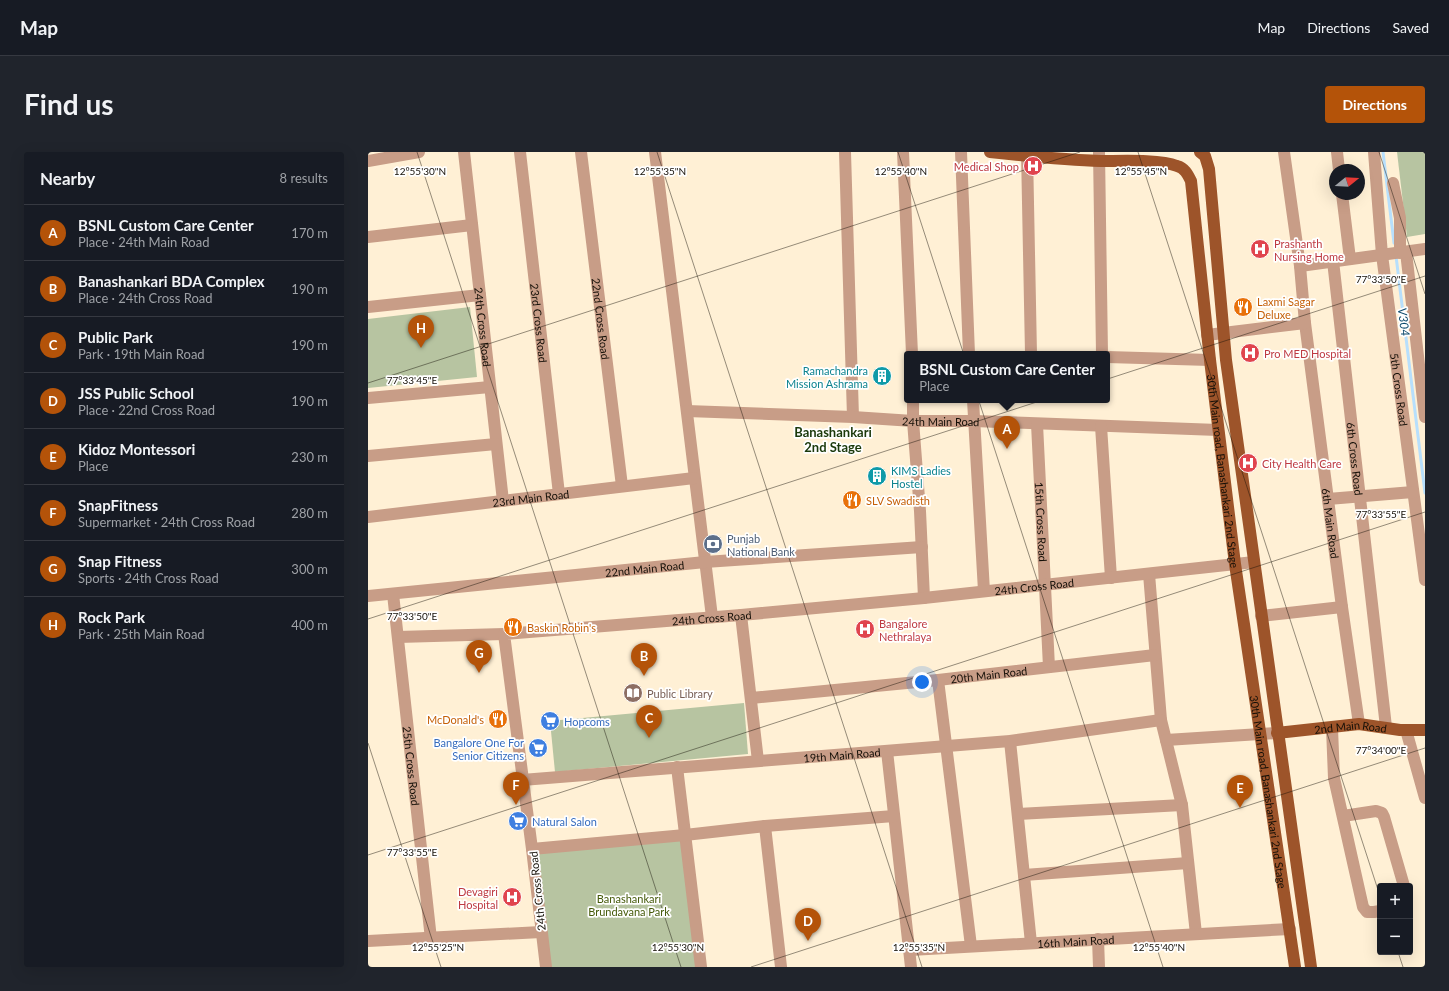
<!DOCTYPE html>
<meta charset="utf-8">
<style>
body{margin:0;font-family:Lato,sans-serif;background:#20242c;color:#f1f3f6}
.controls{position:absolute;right:12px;bottom:12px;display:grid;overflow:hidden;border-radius:4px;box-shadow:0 4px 16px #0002}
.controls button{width:36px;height:36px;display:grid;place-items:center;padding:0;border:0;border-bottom:1px solid #363941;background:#171b24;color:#f1f3f6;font:20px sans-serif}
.compass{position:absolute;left:961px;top:12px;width:36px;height:36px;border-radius:50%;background:#171b24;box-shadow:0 4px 16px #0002;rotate:72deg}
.you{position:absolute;left:554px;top:530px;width:14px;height:14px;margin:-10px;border:3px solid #fff;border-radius:50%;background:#1a73e8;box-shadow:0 0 0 6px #1a73e833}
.badge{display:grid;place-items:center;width:26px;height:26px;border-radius:50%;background:#b45309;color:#fff;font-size:13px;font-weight:700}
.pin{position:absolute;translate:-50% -33px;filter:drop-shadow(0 1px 2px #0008)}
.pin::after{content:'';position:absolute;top:21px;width:14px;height:12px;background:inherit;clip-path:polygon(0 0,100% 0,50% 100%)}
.popup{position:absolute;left:536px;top:199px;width:206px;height:52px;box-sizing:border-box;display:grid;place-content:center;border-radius:4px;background:#171b24;filter:drop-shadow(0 1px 3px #0005);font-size:13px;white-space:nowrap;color:#9ea1a6}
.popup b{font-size:15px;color:#f1f3f6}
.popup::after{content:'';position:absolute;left:50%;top:100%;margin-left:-8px;border:8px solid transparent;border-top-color:#171b24}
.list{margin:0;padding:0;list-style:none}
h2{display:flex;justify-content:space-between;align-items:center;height:52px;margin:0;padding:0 16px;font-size:17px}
h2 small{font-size:13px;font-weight:400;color:#9ea1a6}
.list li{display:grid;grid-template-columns:26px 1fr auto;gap:12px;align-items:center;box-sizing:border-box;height:56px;padding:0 16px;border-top:1px solid #363941}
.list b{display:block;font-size:15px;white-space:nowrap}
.list p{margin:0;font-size:13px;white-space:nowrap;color:#9ea1a6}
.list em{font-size:13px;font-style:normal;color:#9ea1a6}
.map{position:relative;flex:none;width:1057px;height:815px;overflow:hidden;border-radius:4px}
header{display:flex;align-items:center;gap:24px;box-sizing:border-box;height:56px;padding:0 20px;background:#171b24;border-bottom:1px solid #363941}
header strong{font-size:19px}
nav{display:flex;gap:22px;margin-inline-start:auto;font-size:14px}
.intro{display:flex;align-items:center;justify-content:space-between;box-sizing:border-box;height:96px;padding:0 24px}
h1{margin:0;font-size:28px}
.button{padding:10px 18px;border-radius:4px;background:#b45309;color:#fff;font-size:14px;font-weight:700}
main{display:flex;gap:24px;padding:0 24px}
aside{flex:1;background:#171b24;border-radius:4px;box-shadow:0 4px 16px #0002}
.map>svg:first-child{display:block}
</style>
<header>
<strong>Map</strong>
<nav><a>Map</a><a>Directions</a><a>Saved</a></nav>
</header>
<div class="intro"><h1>Find us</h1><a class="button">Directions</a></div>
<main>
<aside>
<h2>Nearby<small>8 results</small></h2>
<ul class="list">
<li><span class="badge">A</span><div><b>BSNL Custom Care Center</b><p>Place · 24th Main Road</p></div><em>170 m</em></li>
<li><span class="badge">B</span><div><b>Banashankari BDA Complex</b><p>Place · 24th Cross Road</p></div><em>190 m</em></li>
<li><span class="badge">C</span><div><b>Public Park</b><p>Park · 19th Main Road</p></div><em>190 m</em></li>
<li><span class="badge">D</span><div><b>JSS Public School</b><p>Place · 22nd Cross Road</p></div><em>190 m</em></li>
<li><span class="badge">E</span><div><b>Kidoz Montessori</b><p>Place</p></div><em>230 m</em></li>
<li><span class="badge">F</span><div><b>SnapFitness</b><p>Supermarket · 24th Cross Road</p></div><em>280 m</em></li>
<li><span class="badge">G</span><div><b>Snap Fitness</b><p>Sports · 24th Cross Road</p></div><em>300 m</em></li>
<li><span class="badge">H</span><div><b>Rock Park</b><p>Park · 25th Main Road</p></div><em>400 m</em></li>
</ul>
</aside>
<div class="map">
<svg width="1057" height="815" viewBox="0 0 1057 815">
<rect width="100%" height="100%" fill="#fff0d5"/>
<g fill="#b7c4a1">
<polygon points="1029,0 1057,0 1057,82 1039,85"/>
<polygon points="102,155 109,225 0,236 0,167"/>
<polygon points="376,551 380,602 187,620 182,569"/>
<polygon points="317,684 330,815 181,815 169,699"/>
</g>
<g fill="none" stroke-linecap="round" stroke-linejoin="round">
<g stroke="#b7dffc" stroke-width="3">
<polyline points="1015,0 1026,91"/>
<polyline points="1028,104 1057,341"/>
</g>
<g stroke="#c89d87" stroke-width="12">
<path id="s1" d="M96 0 135 349"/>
<path id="s2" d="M152 0 191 342"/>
<path id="s3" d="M213 0 254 334"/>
<polyline points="287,0 344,465"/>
<polyline points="477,0 485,265"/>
<polyline points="535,0 544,202"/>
<polyline points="593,0 601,202"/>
<polyline points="659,0 663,202"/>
<polyline points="731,0 734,202"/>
<polyline points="916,0 932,114"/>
<polyline points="969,0 971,18"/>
<path id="s4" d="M1006 0 1014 103 1057 428"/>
<polyline points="0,9 51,0"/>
<polyline points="1025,31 1032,66 1032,101"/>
<polyline points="974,42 982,107"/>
<polyline points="0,85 104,73"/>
<polyline points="1038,100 1057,265"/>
<path id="s5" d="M965 109 1018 575"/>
<polyline points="0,155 112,143"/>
<path id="s6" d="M937 171 974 455 991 572"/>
<polyline points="839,183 937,171 932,114 1057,97"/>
<polyline points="739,205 842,208"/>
<polyline points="0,246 122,235"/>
<polyline points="545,248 545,269 552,359 556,446"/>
<polyline points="605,248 616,439"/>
<path id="s7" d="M319 259 485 265 545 269H606L850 278"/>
<path id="s8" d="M669 272 681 515"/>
<polyline points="733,274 743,426"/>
<polyline points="0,304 128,292"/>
<polyline points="960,347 1045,340"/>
<path id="s9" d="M0 365 326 326"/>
<polyline points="781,422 793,568 814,653 828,782"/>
<path id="s10" d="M25 442 63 787"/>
<path id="s11" d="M0 444 337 410 554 395"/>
<polyline points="373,463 390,609"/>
<polyline points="893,464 974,455"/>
<polyline points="30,485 136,482"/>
<polyline points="570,528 603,794"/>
<path id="s12" d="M383 546 570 528 787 503"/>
<polyline points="964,576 966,626 995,755 999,760 1006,760 1012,759"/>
<polyline points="1038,578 1057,646"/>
<polyline points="798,588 909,581"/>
<polyline points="642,589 663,791"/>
<polyline points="519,599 543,815"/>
<polyline points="309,615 333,815"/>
<path id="s13" d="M154 628 642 589 793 568"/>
<polyline points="650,662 814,653"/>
<polyline points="975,664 1008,659 1014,661 1016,665 1036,734"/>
<polyline points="397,674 413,815"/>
<polyline points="164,697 317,683 397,674 526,664"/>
<polyline points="656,723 820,711"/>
<polyline points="730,787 731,815"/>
<polyline points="0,789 173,780"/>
<path id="s14" d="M542 798 922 777"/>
<path id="s15" d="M178 815 164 697 136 482 373 463 556 446 886 410"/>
</g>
<g stroke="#9d542a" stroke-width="12">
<path id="s16" d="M622 0C659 4 696 8 733 9 753 9 791 7 809 14 817 16 820 23 823 29L842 208 867 412 927 815"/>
<polyline points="832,0 837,4 841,17 858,208 943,815"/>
<path id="s17" d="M909 581 991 572 1032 578H1057"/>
</g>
</g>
<path fill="none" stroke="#140f07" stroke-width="1" stroke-opacity="0.45" d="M49 0 313 815M289 0 554 815M530 0 795 815M770 0 1012 744M1011 0 1057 142M0 231 712 0M0 467 1057 124M0 591 73 815M0 703 1057 360M1030 800 1035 815M383 815 1057 596"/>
<defs>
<symbol id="hospital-disc" viewBox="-11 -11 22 22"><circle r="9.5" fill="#e0444e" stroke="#fff"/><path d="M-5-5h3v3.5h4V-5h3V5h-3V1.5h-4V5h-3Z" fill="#fff"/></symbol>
<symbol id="restaurant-disc" viewBox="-11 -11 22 22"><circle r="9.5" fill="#e8710a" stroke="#fff"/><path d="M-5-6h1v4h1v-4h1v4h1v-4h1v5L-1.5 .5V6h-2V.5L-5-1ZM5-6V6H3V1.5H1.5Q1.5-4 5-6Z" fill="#fff"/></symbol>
<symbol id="building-disc" viewBox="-11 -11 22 22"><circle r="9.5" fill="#0f9aa8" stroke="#fff"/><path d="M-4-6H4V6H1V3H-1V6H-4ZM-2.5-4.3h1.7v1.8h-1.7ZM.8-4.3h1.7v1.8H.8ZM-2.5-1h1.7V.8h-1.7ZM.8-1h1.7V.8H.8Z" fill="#fff"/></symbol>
<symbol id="bank-disc" viewBox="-11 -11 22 22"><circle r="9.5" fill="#5c6f8a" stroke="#fff"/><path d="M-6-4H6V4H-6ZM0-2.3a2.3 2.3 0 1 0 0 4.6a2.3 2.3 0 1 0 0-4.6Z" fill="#fff"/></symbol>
<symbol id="library-disc" viewBox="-11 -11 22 22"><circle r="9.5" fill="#8d6e63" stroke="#fff"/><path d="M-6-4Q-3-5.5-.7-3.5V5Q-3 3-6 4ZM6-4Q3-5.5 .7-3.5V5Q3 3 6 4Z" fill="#fff"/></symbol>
<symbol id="supermarket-disc" viewBox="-11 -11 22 22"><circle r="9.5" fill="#3f7fe0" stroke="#fff"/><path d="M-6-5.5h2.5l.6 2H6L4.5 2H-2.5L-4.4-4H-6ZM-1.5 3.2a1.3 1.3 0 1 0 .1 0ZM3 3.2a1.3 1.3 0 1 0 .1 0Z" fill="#fff"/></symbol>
</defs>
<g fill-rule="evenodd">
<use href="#hospital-disc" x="654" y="3" width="22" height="22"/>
<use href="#hospital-disc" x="881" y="86" width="22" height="22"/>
<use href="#restaurant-disc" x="864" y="144" width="22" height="22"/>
<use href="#hospital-disc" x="871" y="190" width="22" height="22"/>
<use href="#building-disc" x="503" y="213" width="22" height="22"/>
<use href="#hospital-disc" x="869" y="300" width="22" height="22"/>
<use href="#building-disc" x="498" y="313" width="22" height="22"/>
<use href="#restaurant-disc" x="473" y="337" width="22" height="22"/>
<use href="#bank-disc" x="334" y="381" width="22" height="22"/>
<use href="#restaurant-disc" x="134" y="464" width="22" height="22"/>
<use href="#hospital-disc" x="486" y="466" width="22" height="22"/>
<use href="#library-disc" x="254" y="530" width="22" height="22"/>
<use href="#restaurant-disc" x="119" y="556" width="22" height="22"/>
<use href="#supermarket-disc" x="171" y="558" width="22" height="22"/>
<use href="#supermarket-disc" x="159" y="585" width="22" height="22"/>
<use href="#supermarket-disc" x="139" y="658" width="22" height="22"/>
<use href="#hospital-disc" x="133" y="734" width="22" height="22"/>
</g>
<g text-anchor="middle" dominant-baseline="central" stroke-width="3.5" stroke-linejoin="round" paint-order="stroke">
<g font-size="11" fill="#be3a42" stroke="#fff" text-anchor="start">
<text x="651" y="14" text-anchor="end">Medical Shop</text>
<text x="906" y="91">Prashanth<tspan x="906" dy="13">Nursing Home</tspan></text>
<text x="896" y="201">Pro MED Hospital</text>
<text x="894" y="311">City Health Care</text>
<text x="511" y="471">Bangalore<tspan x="511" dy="13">Nethralaya</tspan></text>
<text x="130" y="739" text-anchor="end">Devagiri<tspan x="130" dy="13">Hospital</tspan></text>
</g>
<g font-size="11" fill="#c56008" stroke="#fff" text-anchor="start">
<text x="889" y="149">Laxmi Sagar<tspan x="889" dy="13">Deluxe</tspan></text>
<text x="498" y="348">SLV Swadisth</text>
<text x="159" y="475">Baskin Robin's</text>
<text x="116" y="567" text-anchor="end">McDonald's</text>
</g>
<g font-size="11" fill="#140f07" stroke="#fff">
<text stroke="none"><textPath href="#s3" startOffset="168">22nd Cross Road</textPath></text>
<text stroke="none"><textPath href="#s2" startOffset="172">23rd Cross Road</textPath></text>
<text stroke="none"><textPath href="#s1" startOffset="176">24th Cross Road</textPath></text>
<text stroke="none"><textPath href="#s4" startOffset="239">5th Cross Road</textPath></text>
<text stroke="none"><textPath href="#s7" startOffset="254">24th Main Road</textPath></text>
<text stroke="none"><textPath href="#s5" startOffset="199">6th Cross Road</textPath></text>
<text stroke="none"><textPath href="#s16" startOffset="501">30th Main road, Banashankari 2nd Stage</textPath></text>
<text stroke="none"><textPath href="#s9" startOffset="164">23rd Main Road</textPath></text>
<text stroke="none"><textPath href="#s8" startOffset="98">15th Cross Road</textPath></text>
<text stroke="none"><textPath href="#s6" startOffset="202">6th Main Road</textPath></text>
<text stroke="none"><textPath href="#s11" startOffset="278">22nd Main Road</textPath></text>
<text stroke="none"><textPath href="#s15" startOffset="868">24th Cross Road</textPath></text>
<text stroke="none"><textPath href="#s15" startOffset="544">24th Cross Road</textPath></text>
<text stroke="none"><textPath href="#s12" startOffset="239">20th Main Road</textPath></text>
<text stroke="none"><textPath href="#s17" startOffset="74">2nd Main Road</textPath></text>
<text stroke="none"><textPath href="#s13" startOffset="321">19th Main Road</textPath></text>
<text stroke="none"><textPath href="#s10" startOffset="173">25th Cross Road</textPath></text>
<text stroke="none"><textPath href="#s16" startOffset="825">30th Main road, Banashankari 2nd Stage</textPath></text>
<text transform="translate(169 739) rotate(-96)">24th Cross Road</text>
<text stroke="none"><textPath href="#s14" startOffset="166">16th Main Road</textPath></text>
</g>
<g font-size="11" fill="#0d838f" stroke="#fff" text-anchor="end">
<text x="500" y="218">Ramachandra<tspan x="500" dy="13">Mission Ashrama</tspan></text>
<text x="523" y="318" text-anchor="start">KIMS Ladies<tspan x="523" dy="13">Hostel</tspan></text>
</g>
<g font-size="11" fill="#4e5e75" stroke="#fff" text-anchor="start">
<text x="359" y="386">Punjab<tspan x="359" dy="13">National Bank</tspan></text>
</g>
<g font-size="11" fill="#785e54" stroke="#fff" text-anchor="start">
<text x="279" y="541">Public Library</text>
</g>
<g font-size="11" fill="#366cbe" stroke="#fff" text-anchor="start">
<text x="196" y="569">Hopcoms</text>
<text x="156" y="590" text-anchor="end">Bangalore One For<tspan x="156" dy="13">Senior Citizens</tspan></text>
<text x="164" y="669">Natural Salon</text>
</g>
<g font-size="11" fill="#455a0a" stroke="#fff">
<text x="261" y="746">Banashankari<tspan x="261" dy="13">Brundavana Park</tspan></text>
</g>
<g font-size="12" font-style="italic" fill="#0c496b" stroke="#fff">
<text transform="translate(1036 170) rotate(83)">V304</text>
</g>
<g font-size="13" font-weight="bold" fill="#1b390b" stroke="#fff">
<text x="465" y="280">Banashankari<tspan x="465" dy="15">2nd Stage</tspan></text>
</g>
</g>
<g font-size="10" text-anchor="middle" fill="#140f07" stroke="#fff" stroke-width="3.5" stroke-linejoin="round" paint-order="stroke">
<text x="52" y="23">12°55'30"N</text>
<text x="292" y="23">12°55'35"N</text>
<text x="533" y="23">12°55'40"N</text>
<text x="773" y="23">12°55'45"N</text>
<text x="1013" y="131">77°33'50"E</text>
<text x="44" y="232">77°33'45"E</text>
<text x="1013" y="366">77°33'55"E</text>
<text x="44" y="468">77°33'50"E</text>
<text x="1013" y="602">77°34'00"E</text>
<text x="44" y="704">77°33'55"E</text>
<text x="70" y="799">12°55'25"N</text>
<text x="310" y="799">12°55'30"N</text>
<text x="551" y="799">12°55'35"N</text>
<text x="791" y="799">12°55'40"N</text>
</g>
</svg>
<div class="controls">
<button>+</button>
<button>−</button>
</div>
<svg class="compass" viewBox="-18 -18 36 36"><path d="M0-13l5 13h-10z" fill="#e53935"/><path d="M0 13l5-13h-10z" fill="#9ea1a6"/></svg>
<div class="you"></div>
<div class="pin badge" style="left:639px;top:297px">A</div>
<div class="popup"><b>BSNL Custom Care Center</b>Place</div>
<div class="pin badge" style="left:276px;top:524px">B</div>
<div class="pin badge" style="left:281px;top:586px">C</div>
<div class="pin badge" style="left:440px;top:789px">D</div>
<div class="pin badge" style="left:872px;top:656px">E</div>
<div class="pin badge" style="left:148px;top:653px">F</div>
<div class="pin badge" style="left:111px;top:521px">G</div>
<div class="pin badge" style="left:53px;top:196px">H</div>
</div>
</main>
